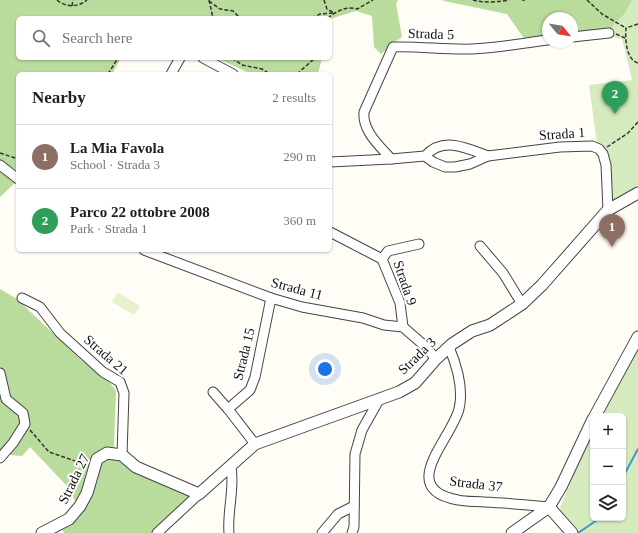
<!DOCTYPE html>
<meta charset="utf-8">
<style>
body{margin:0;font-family:"Times New Roman",serif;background:#f6f6f6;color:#202124}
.controls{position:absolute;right:12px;bottom:12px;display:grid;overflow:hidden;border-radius:6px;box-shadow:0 1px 3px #0004}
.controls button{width:36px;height:36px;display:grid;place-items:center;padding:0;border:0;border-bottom:1px solid #e0e0e0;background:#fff;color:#202124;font:20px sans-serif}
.compass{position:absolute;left:542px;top:12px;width:36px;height:36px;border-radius:50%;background:#fff;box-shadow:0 1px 3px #0004;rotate:120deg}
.you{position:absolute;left:325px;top:369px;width:14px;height:14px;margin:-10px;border:3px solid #fff;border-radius:50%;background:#1a73e8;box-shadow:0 0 0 6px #1a73e833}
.badge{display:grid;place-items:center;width:26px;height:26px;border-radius:50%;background:#c4262e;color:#fff;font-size:13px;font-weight:700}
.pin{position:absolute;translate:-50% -33px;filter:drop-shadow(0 1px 2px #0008)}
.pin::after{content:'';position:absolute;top:21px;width:14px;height:12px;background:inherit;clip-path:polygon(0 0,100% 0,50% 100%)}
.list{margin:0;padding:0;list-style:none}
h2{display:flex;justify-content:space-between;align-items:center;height:52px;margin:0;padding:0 16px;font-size:17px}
h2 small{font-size:13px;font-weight:400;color:#757577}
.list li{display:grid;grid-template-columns:26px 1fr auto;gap:12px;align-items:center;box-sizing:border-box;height:64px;padding:0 16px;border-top:1px solid #e0e0e0}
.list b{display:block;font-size:15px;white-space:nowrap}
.list p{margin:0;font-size:13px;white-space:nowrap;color:#757577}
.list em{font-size:13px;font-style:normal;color:#757577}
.icon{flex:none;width:22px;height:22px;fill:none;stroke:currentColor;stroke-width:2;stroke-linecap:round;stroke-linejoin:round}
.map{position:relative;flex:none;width:638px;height:533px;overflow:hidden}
.search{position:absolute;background:#fff;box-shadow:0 1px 3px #0004;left:16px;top:16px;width:316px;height:44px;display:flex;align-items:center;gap:10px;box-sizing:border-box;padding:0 14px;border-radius:6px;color:#757577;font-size:15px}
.panel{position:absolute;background:#fff;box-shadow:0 1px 3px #0004;left:16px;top:72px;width:316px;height:180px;border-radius:6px}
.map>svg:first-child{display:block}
</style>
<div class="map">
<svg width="638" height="533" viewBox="0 0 638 533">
<rect width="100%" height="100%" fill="#fffdf5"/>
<g fill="#d5ebbd">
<path d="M444 0H638V189L617 200 613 199 611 196C611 176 613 157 597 143L589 85 632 80 622 39 610 36 572 18H548L526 41 507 14 443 1Z"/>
<polygon points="638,345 638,533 581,533 562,512 560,507 593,430 593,518 623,518 623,416 600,416"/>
</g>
<g fill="#b9dc9c">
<path d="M0 0H398L396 4 402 37C393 42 389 48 381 54L374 47 372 16 356 11 330 19 18 18V58H121L112 74H18V171L0 160Z"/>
<polygon points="441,0 632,0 625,13 608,31 572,35 572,18 548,18 548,38 526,41 507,14"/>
<polygon points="217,58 322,58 318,74 251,74"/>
<polygon points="0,172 15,183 0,197"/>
<path d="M0 289 17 299 81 360 108 380 116 391 114 447C80 458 90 478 77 505L67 486 30 447 22 456 10 455 17 444 10 441 0 450Z"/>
<path d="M113 457 189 494 190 497 153 533H64L62 530C92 515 90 486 104 460Z"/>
</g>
<polygon fill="#e6f2cf" points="118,292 140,306 134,315 112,302"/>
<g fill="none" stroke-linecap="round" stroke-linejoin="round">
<g stroke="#3f96cf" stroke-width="2">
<polyline points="623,477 638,449"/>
<polyline points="578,533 600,518"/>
</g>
<defs>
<g id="minor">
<polyline points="572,37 609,33"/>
<polyline points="203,58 233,74"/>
<polyline points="171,74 180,58"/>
<polyline points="425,156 433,162 445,167 455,167 470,164 488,156 560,147 592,146 599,149 603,154 606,165 608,210"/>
<path d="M391 159C380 146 362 131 364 112L393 47C419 46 446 50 472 49 498 48 523 43 548 40"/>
<path d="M330 162 391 159 425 156C443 136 467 148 488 156"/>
<polyline points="0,165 18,179"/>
<polyline points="330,232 382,259 400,303 403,327"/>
<polyline points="480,246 503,273 522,304"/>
<polyline points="144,250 271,298 302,307 363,318 384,325 403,327 426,347 436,359"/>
<polyline points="382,259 388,251 419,244"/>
<polyline points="22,298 40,307 60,333 103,372 120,382 124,393 122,455"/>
<path d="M449 347C457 366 464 388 459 409 451 440 396 489 458 500 466 502 476 501 485 502 506 503 528 505 549 507"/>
<polyline points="0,373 6,399 23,413 25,424 13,443 0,458"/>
<polyline points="213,392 228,409 255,444"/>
<polyline points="228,409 250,390 255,377 271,298"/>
<polyline points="157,533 199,494"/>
<path d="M229 533C227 511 235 488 231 467"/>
<polyline points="322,533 338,514 354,506"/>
<polyline points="352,533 354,527 355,454 362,430 380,398"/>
</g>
<g id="tertiary">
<polyline points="595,416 638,337"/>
<polyline points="549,507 572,533"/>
<polyline points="42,533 69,519 80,506 87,493 97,459 107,453 122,455 136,467 199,494 255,444 399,392 415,383 436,359 452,344 472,331 490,325 522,304 542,285 608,210 638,193"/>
<polyline points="512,533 549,507 561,487 593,419"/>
</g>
</defs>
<use href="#minor" stroke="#444" stroke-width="11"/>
<use href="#tertiary" stroke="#444" stroke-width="13"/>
<g stroke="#333" stroke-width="1.5" stroke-dasharray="4 2" stroke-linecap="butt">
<path d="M57 0C66 8 79 7 87 0"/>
<polyline points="209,0 213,18"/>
<polyline points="324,0 327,9 334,13"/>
<path d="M473 0C481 3 501 2 509 0"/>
<polyline points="522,0 525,0"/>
<polyline points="587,0 602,14 626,28"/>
<polyline points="209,1 220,9 233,11 239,17 247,18"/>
<polyline points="72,6 73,0"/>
<polyline points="286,18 291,18"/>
<polyline points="312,18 320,14 334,13"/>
<path d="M328 18C336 11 347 6 357 9L373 0"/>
<path d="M638 24 626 28C625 38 626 60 638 63"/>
<polyline points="616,34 625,38"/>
<polyline points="232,58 242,65 262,69 270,74"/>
<polyline points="108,74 118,58"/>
<polyline points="297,74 315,58"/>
<polyline points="607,147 628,133 638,122"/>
<polyline points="0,153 18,159"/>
<polyline points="30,430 49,452 81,463 86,462"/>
</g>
<use href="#minor" stroke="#fff" stroke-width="9"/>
<use href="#tertiary" stroke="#fff" stroke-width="11"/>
</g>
<g text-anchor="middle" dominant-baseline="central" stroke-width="4" stroke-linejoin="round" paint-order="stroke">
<g font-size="14" fill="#111" stroke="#fff">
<text transform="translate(431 34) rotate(2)">Strada 5</text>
<text transform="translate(562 134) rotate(-4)">Strada 1</text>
<text transform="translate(405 283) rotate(71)">Strada 9</text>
<text transform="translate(297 289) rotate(15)">Strada 11</text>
<text transform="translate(244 354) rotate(-76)">Strada 15</text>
<text transform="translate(106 355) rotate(41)">Strada 21</text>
<text transform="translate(417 356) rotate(-44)">Strada 3</text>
<text transform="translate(74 479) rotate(-64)">Strada 27</text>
<text transform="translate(476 484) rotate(7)">Strada 37</text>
</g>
</g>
</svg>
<div class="controls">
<button>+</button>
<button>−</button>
<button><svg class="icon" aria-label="layers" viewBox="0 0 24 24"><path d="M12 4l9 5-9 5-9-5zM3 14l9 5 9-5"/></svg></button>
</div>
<svg class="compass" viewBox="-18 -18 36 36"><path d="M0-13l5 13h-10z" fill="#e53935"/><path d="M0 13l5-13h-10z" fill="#757577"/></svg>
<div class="you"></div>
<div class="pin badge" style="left:612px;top:247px;background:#8d6e63">1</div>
<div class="pin badge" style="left:615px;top:114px;background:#2e9e5b">2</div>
<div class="search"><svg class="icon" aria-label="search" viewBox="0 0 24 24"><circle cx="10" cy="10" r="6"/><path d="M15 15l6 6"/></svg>Search here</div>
<section class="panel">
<h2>Nearby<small>2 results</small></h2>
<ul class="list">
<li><span class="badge" style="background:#8d6e63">1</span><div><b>La Mia Favola</b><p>School · Strada 3</p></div><em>290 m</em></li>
<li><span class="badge" style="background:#2e9e5b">2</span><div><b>Parco 22 ottobre 2008</b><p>Park · Strada 1</p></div><em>360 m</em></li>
</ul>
</section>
</div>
